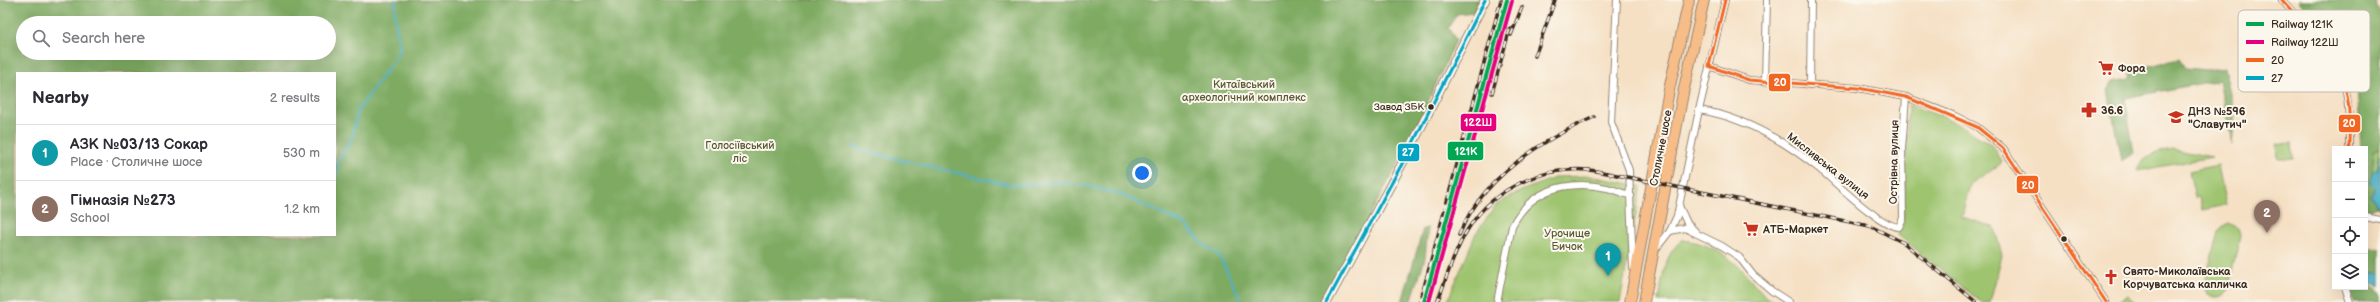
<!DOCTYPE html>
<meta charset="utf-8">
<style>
body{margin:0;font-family:"Balsamiq Sans",sans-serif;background:#f2f2f3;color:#2b2b33}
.controls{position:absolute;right:12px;bottom:12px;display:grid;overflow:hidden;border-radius:0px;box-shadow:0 4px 16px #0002}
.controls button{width:36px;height:36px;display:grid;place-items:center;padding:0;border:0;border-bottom:1px solid #e1e1e2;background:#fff;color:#2b2b33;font:20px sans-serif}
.you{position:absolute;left:1142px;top:173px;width:14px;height:14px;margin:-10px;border:3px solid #fff;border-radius:50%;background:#1a73e8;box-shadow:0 0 0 6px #1a73e833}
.badge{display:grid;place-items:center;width:26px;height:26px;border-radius:50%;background:#b45309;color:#fff;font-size:13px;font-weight:700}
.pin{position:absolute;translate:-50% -33px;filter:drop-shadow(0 1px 2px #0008)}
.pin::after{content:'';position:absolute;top:21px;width:14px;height:12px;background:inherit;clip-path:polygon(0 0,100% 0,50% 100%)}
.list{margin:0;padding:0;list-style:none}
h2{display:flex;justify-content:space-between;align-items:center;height:52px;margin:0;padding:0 16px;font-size:17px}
h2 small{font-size:13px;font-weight:400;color:#7c7c81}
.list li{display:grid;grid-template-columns:26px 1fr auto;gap:12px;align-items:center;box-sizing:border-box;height:56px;padding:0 16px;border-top:1px solid #e1e1e2}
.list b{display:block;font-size:15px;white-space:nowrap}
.list p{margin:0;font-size:13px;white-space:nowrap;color:#7c7c81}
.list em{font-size:13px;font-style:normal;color:#7c7c81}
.icon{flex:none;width:22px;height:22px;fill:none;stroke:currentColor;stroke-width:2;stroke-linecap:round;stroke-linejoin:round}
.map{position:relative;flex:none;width:2380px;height:302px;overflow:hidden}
.search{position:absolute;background:#fff;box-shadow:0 4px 16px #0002;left:16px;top:16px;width:320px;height:44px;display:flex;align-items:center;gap:10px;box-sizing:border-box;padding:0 14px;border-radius:22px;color:#7c7c81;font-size:15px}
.panel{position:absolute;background:#fff;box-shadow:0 4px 16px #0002;left:16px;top:72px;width:320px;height:164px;border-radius:0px}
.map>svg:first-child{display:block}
</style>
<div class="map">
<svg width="2380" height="302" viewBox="0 0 2380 302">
<rect width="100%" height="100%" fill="#fbf7ec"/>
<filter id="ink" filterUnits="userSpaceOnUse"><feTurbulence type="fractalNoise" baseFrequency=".025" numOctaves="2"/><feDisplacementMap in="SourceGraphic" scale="8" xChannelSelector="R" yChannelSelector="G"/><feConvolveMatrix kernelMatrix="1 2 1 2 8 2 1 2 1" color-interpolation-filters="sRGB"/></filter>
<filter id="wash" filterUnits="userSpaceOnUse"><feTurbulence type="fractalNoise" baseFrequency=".012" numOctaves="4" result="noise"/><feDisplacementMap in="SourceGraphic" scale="16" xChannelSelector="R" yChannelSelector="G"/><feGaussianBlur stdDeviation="0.9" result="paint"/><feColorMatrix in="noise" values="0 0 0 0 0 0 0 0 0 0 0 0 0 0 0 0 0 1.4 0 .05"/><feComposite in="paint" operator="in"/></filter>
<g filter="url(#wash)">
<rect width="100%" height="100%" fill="#f5e0c4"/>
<g fill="#9ec46f" stroke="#6c7746">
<polygon points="1908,105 1945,117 1991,144 2002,163 1970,184 1962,217 1994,227 2002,255 1990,302 1981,302 1898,235 1903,223"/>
<polygon points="2292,143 2293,159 2278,159 2277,144"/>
<path d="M2380 148V209C2367 199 2373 165 2374 150Z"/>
<path d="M2172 149 2212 157 2137 171C2141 157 2159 151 2172 149Z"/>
<polygon points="2218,165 2226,205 2202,210 2199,197 2195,198 2189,171"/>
<polygon points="1590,176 1641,186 1620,302 1447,302 1476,233 1496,205 1521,191 1557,177"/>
<path d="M2229 223 2238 228 2240 236 2228 290C2223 298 2215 299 2208 294L2204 285 2218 232 2221 227Z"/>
<path d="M1682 240C1708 242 1730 256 1748 276 1756 286 1763 295 1774 302H1659C1663 278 1662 257 1682 240Z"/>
<polygon points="2128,295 2136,302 2116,302"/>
</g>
<g fill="#7eaa62" stroke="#5c6a40" fill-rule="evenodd">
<path d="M0 0H1481L1473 12 1457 14 1448 28 1456 40 1407 148 1322 302H0ZM23 23H329V53H23ZM17 73H335V235H17Z"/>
<polygon points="2298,0 2375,0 2380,15 2380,148 2374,151 2371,184 2375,188 2370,197 2377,206 2371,209 2365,208 2365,149 2361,149 2357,87 2350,66 2344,68 2337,58 2342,53"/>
<polygon points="2179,59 2185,68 2208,70 2224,67 2235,116 2232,144 2219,80 2125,98 2134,153 2121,161 2108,90 2113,82 2129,79 2130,70"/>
<polygon points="1428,228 1425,258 1411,302 1402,302 1423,229"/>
<polygon points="2365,247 2380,249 2380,274 2365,271"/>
<polygon points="2365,274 2380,294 2380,302 2354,302 2350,287 2365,287"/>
</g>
<g fill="#4ab1c9" stroke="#426e74">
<polygon points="2380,155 2380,209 2370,197 2375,188 2371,184 2372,173 2377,170"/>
<polygon points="2365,271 2380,274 2380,287 2366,278"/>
</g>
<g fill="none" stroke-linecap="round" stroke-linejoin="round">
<g stroke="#4ab1c9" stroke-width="2">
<polyline points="853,146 874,154 1011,185 1058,182 1087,186 1120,194 1186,225 1205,246 1219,255 1242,302"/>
<polyline points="335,181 338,163 353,136 357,112 400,51 395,15 396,0"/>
</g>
</g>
</g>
<g filter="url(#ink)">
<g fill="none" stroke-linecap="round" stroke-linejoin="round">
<defs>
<g id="minor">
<polyline points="1617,0 1611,122 1629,170 1633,268"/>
<path d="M2282 0C2304 26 2336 53 2345 87 2350 106 2349 129 2349 149"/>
<polyline points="1709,66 1749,80 1858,88 1906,97 1955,116 1977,127 2003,148 2106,302"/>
<polyline points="1765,81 1767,0"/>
<polyline points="1810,85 1811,0"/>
<path d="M1699 110C1744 117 1783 140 1818 168 1835 181 1879 226 1899 227L1903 218 1902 149 1906 97"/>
<polyline points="1680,208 1687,223 1695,231"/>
<polyline points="2365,217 2380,220"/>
<polyline points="1670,231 1685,228 1722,246 1739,257 1753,275 1772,291 1789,302"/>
<polyline points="1655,250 1670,231 1677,216 1699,110 1725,0"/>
<polyline points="2345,287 2350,302"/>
<path d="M1497 302 1512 226C1535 180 1587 177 1631 196"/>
</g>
<polyline id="tertiary" points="1327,302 1409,151 1485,0"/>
<g id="trunk">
<polyline points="1630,302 1669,90 1689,0"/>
<polyline points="1644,302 1683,93 1704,0"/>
</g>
</defs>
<use href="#minor" stroke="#988571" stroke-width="8"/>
<use href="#tertiary" stroke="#988571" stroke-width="10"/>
<use href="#trunk" stroke="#988571" stroke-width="12"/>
<use href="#minor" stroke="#fff" stroke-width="6"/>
<use href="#tertiary" stroke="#fff" stroke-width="8"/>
<use href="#trunk" stroke="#f7bd88" stroke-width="10"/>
<defs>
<g id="rail">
<polyline points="1511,35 1522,7"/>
<polyline points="1535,56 1555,0"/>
<polyline points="1492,93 1510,28"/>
<path d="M1459 235C1482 178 1540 141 1594 117"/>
<polyline points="1420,302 1501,0"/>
<polyline points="1430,302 1512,0"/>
<path d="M1437 302C1447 278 1454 251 1468 229 1495 185 1551 162 1602 172L1870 226 1904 243 1976 302"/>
</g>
</defs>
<use href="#rail" stroke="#3b2a1e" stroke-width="3.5"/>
<use href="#rail" stroke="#fbf7ec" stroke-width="2" stroke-dasharray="6" stroke-linecap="butt"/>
<defs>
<g id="bus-1">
<polyline points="1725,0 1709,66 1749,80 1858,88 1906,97 1977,127 2003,148 2106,302"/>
<path d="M2282 0C2305 26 2335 52 2345 87 2351 107 2349 129 2349 149"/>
</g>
<polyline id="bus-2" points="1327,302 1409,151 1485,0"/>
</defs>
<use href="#bus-1" stroke="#fbf7ec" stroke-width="6"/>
<use href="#bus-2" stroke="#fbf7ec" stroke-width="6"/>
<use href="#bus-1" stroke="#f26522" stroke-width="3"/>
<use href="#bus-2" stroke="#03a3c5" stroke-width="3"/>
<defs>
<polyline id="rail-1" points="1424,302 1507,0"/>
<polyline id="rail-2" points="1429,302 1512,1"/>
</defs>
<use href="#rail-1" stroke="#fbf7ec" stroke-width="7"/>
<use href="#rail-2" stroke="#fbf7ec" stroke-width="7"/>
<use href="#rail-1" stroke="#00a651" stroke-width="4"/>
<use href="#rail-2" stroke="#e5007d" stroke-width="4"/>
</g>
</g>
<defs>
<symbol id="supermarket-bare" viewBox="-9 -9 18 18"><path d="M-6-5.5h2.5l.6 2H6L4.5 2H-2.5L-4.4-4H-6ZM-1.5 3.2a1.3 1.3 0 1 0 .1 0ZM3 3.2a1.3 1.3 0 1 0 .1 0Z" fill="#c8321e" stroke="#fbf7ec" stroke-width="2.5" paint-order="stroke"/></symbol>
<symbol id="pharmacy-bare" viewBox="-9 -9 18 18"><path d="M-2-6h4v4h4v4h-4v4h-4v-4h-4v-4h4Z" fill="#c8321e" stroke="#fbf7ec" stroke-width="2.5" paint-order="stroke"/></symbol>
<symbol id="school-bare" viewBox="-9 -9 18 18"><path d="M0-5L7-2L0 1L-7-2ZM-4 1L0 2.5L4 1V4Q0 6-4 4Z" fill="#c8321e" stroke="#fbf7ec" stroke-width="2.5" paint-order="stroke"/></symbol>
<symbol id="church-bare" viewBox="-9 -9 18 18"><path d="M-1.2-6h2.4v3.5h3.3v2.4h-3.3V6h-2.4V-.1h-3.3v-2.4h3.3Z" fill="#c8321e" stroke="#fbf7ec" stroke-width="2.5" paint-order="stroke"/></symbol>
</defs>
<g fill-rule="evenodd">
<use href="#supermarket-bare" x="2095" y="57" width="22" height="22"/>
<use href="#pharmacy-bare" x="2078" y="99" width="22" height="22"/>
<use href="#school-bare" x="2165" y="106" width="22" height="22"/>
<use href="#supermarket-bare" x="1740" y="218" width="22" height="22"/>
<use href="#church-bare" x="2100" y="266" width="22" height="22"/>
</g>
<g fill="#3b2a1e" stroke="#fbf7ec" stroke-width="1.5">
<circle cx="1431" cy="107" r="3.5"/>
<circle cx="2064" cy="239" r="3.5"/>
</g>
<g text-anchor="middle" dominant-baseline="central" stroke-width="4" stroke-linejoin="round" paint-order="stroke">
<g font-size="10" fill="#3b2a1e" stroke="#fbf7ec" text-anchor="end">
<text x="1424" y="107">Завод ЗБК</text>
</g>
<g font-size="11" font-weight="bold" fill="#3b2a1e" stroke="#fbf7ec" text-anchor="start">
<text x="2118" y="68">Фора</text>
<text x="2101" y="110">36.6</text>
<text x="2188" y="111">ДНЗ №596<tspan x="2188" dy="13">"Славутич"</tspan></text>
<text x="1763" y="229">АТБ-Маркет</text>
<text x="2123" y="271">Свято-Миколаївська<tspan x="2123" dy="13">Корчуватська капличка</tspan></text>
</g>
<g font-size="11" fill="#595836" stroke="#fbf7ec">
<text x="1244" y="84">Китаївський<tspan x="1244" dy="13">археологічний комплекс</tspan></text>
<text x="740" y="145">Голосіївський<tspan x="740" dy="13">ліс</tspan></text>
<text x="1567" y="233">Урочище<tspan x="1567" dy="13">Бичок</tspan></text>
</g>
<g font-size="11" fill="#3b2a1e" stroke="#fbf7ec">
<text transform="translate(1661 148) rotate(-79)">Столичне шосе</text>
<text transform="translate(1894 162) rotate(-89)">Острівна вулиця</text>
<text transform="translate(1828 166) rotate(38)">Мисливська вулиця</text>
</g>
</g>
<rect x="2238" y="10" width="132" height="82" rx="6" fill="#fbf7ec" stroke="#c1baae" stroke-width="1"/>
<rect x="2246" y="22" width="18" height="4" fill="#00a651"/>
<rect x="2246" y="40" width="18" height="4" fill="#e5007d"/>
<rect x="2246" y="58" width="18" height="4" fill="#f26522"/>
<rect x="2246" y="76" width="18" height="4" fill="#03a3c5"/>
<g font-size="11" fill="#3b2a1e">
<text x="2271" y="28">Railway 121К</text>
<text x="2271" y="46">Railway 122Ш</text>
<text x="2271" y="64">20</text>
<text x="2271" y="82">27</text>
</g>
<g stroke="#fbf7ec" stroke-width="1.5">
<rect x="1768" y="73" width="23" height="19" rx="4" fill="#f26522"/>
<rect x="1460" y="113" width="37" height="19" rx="4" fill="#e5007d"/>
<rect x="2338" y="114" width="23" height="19" rx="4" fill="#f26522"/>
<rect x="1447" y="141" width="37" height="20" rx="4" fill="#00a651"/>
<rect x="1397" y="143" width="23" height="19" rx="4" fill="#03a3c5"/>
<rect x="2016" y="175" width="23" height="19" rx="4" fill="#f26522"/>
</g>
<g font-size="11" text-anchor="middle" font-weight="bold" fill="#fff">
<text x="1780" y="86">20</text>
<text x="1478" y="126">122Ш</text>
<text x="2349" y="127">20</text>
<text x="1466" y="155">121К</text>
<text x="1408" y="156">27</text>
<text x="2028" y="189">20</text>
</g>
</svg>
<div class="controls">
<button>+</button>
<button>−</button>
<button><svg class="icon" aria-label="locate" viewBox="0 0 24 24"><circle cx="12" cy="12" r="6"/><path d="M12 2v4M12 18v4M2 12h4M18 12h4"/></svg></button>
<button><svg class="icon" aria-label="layers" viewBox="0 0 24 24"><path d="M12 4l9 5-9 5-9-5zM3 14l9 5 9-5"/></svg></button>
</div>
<div class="you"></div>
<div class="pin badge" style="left:1608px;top:276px;background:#0f9aa8">1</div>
<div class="pin badge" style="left:2267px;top:233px;background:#8d6e63">2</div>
<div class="search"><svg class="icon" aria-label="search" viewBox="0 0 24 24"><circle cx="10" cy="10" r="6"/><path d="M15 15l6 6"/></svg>Search here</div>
<section class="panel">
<h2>Nearby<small>2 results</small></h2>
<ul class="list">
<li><span class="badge" style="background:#0f9aa8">1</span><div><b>АЗК №03/13 Сокар</b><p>Place · Столичне шосе</p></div><em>530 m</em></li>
<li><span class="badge" style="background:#8d6e63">2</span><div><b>Гімназія №273</b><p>School</p></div><em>1.2 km</em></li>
</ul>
</section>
</div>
